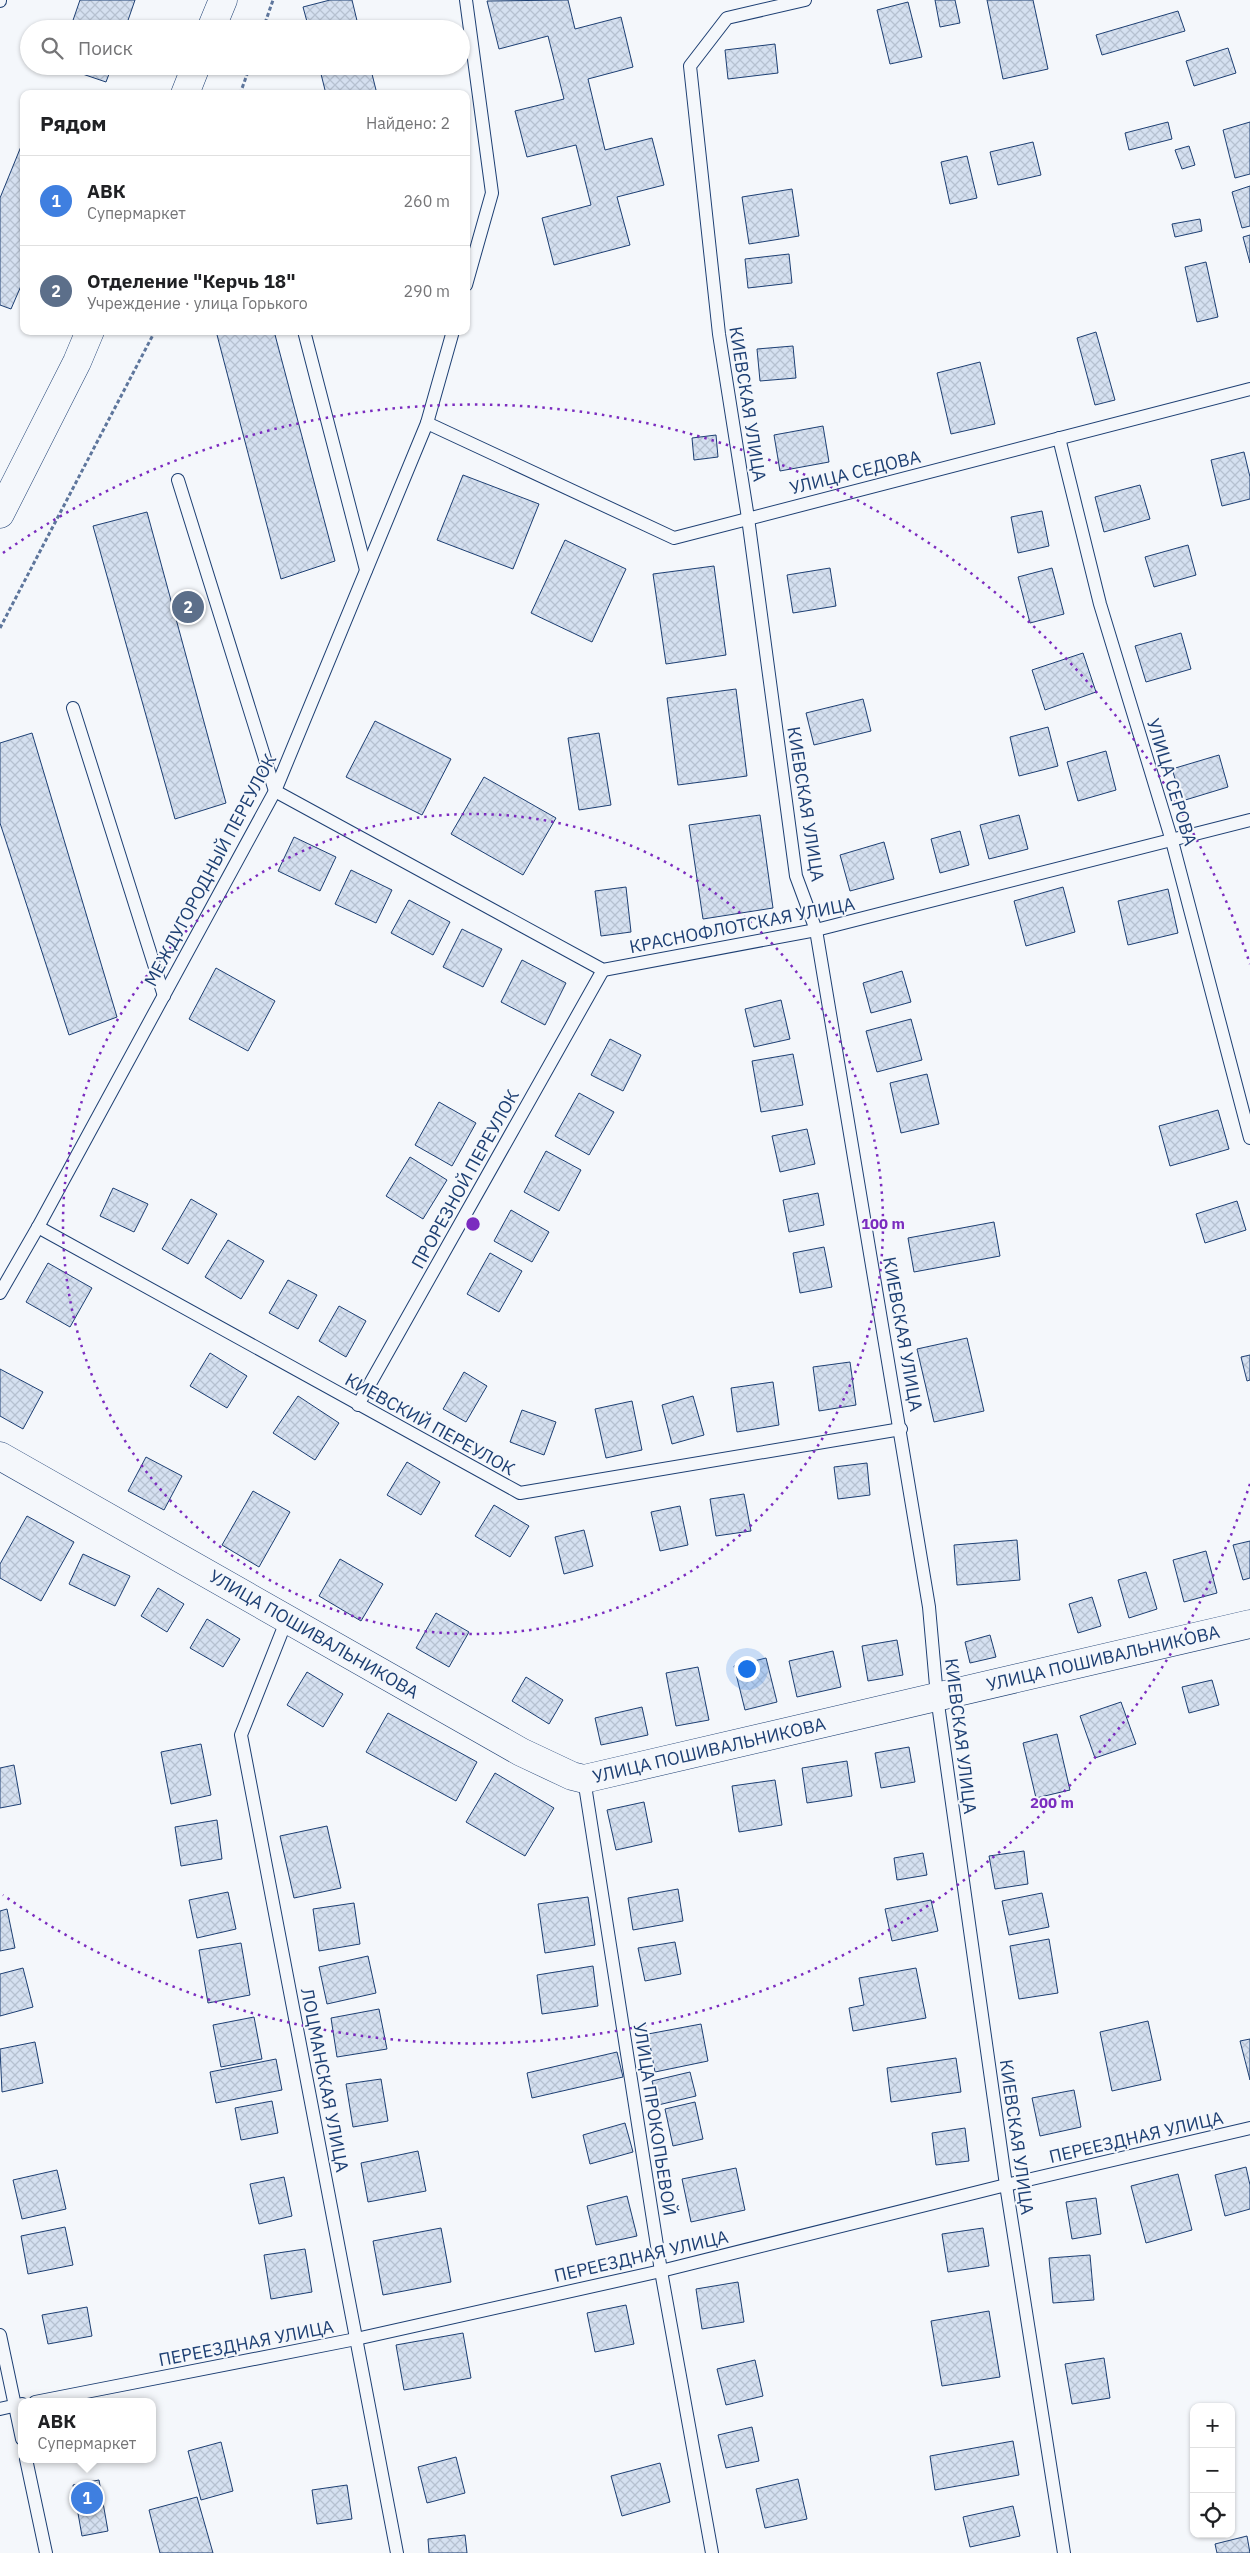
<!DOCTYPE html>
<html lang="ru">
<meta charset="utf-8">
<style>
body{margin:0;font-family:"IBM Plex Sans",sans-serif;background:#f2f2f2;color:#202124}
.controls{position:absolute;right:15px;bottom:15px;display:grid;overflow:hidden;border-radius:10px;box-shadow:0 1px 4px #0004}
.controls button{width:45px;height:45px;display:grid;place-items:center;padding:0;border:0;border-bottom:1px solid #e0e0e0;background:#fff;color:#202124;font:25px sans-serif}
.you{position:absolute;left:746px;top:1668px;width:18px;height:18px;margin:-12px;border:4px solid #fff;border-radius:50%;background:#1a73e8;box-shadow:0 0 0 8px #1a73e833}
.badge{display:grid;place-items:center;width:32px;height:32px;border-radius:50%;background:#c62828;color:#fff;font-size:16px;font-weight:700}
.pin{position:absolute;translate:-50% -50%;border:2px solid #fff;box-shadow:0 1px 5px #0006}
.popup{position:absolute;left:18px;top:2398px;width:138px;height:65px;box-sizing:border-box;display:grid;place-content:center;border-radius:10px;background:#fff;filter:drop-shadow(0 1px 4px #0005);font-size:16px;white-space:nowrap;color:#757577}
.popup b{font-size:19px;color:#202124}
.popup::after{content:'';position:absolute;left:50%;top:100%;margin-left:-10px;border:10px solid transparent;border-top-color:#fff}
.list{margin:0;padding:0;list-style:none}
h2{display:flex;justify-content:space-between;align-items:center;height:65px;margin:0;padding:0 20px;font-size:21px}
h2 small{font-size:16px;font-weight:400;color:#757577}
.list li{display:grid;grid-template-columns:32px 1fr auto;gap:15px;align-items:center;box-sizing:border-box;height:90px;padding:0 20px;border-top:1px solid #e0e0e0}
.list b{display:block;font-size:19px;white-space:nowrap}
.list p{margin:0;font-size:16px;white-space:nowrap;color:#757577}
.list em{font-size:16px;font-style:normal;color:#757577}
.icon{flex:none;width:28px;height:28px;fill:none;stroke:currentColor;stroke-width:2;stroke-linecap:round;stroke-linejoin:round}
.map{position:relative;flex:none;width:1250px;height:2553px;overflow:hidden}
.search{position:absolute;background:#fff;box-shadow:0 1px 4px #0004;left:20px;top:20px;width:450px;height:55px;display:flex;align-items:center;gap:12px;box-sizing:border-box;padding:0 18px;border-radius:28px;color:#757577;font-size:19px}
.panel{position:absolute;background:#fff;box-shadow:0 1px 4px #0004;left:20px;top:90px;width:450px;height:245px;border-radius:10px}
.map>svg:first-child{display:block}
</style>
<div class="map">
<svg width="1250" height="2553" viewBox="0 0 1250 2553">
<defs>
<pattern id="building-cross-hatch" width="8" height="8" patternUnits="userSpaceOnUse" patternTransform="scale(1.25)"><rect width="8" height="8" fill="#d5e0f0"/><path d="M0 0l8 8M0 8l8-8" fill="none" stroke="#b6c1d1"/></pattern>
</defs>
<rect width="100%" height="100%" fill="#f4f7fb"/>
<g fill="url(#building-cross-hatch)" stroke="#1d3f73">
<polygon points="80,0 135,0 125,29 70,29"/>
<polygon points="330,0 352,0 359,29 309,29 303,7"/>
<polygon points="568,0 575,29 621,17 633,67 588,79 605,150 652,138 664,185 617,197 630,245 554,265 542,218 591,205 576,145 527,157 515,111 564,99 548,36 499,49 487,1"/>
<polygon points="935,0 955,0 960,23 940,27"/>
<polygon points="987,0 1033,0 1048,69 1003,79"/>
<polygon points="908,2 922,57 890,64 877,10"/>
<polygon points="1178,11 1185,31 1102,55 1096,35"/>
<polygon points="775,44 778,73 728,79 725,50"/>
<polygon points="1228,48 1236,73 1194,86 1186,61"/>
<polygon points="59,66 112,66 106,82"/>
<polygon points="319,66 370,66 377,94 326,94"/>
<polygon points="1168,122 1172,139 1129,150 1125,133"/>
<polygon points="1250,122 1250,174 1235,178 1223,130"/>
<polygon points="1033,142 1041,175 998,185 990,152"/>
<polygon points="22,144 24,279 11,309 0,305 0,198"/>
<polygon points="1189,146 1195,165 1182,169 1175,150"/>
<polygon points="967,156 977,198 950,204 941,162"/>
<polygon points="1250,186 1250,226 1242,228 1232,192"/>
<polygon points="792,189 799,236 749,244 742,197"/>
<polygon points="1200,219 1202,231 1175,237 1172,224"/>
<polygon points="1250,235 1250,263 1243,237"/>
<polygon points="789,254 792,283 748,288 745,259"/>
<polygon points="1206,262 1218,317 1197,322 1185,267"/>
<polygon points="216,331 274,331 335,561 281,579"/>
<polygon points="1096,332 1115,400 1095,405 1077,338"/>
<polygon points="793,346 796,378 760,381 757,349"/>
<polygon points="980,362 995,424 951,434 937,373"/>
<polygon points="823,426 829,462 780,471 774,435"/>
<polygon points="716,435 718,457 694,460 692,438"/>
<polygon points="1244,452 1250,477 1250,499 1222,506 1211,460"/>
<polygon points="463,475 539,504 513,569 437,540"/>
<polygon points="1140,485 1150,519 1104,532 1095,497"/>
<polygon points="1042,511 1049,546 1018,553 1011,517"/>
<polygon points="147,512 226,803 175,819 93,526"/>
<polygon points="565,540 626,569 592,642 531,613"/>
<polygon points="1188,545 1196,575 1154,587 1145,557"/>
<polygon points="714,566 726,655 666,664 653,574"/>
<polygon points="830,568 836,606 793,613 787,575"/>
<polygon points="1052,568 1064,614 1030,623 1018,577"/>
<polygon points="1181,633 1191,669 1146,682 1135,646"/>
<polygon points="1083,653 1096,692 1045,710 1032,670"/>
<polygon points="736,689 747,776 678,785 667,698"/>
<polygon points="863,699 871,731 814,745 806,713"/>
<polygon points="375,721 451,759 422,815 346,777"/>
<polygon points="1048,727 1058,766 1019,776 1010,737"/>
<polygon points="32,733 117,1017 69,1035 0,823 0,743"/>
<polygon points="599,733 611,805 579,810 568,738"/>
<polygon points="1106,751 1116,790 1078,801 1067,762"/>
<polygon points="1219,755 1228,787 1182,801 1172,769"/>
<polygon points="484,777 556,818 523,875 451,834"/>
<polygon points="760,815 773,908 703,919 689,825"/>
<polygon points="1019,815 1028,849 989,859 980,825"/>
<polygon points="960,831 969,865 940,873 931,839"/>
<polygon points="294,837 336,857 320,891 278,871"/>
<polygon points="884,842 894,879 850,891 840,855"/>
<polygon points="351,870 392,890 376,923 335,904"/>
<polygon points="626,887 631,932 601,936 595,891"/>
<polygon points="1063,887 1075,932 1026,946 1014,901"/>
<polygon points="1168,889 1178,933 1128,945 1118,901"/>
<polygon points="409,900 450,922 433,955 391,933"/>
<polygon points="462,929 502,949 483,987 443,967"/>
<polygon points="522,960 566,983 545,1025 501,1002"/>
<polygon points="216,968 275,1001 248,1051 189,1019"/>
<polygon points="902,971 911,1002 871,1013 863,983"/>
<polygon points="781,1000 790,1039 754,1047 745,1009"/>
<polygon points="911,1019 922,1060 877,1072 866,1031"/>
<polygon points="610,1039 641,1055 623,1091 591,1075"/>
<polygon points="793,1054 803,1105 761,1112 752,1061"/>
<polygon points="927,1074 939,1124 901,1133 890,1083"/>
<polygon points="579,1093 614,1112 589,1155 555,1136"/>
<polygon points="439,1102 476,1123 452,1166 415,1145"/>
<polygon points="1218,1110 1229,1149 1170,1166 1159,1126"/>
<polygon points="807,1129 815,1164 780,1172 772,1136"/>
<polygon points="546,1151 581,1170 559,1211 524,1192"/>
<polygon points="410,1157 447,1180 423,1219 386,1196"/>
<polygon points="113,1188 148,1204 134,1232 100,1216"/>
<polygon points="818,1193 824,1225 789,1232 783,1200"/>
<polygon points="191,1199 217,1214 188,1264 162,1249"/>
<polygon points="1237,1201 1246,1230 1205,1243 1196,1214"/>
<polygon points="511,1210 549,1232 532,1262 494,1241"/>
<polygon points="994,1222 1000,1256 914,1272 908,1238"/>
<polygon points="228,1240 264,1261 241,1299 205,1277"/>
<polygon points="824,1247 832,1287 800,1293 793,1253"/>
<polygon points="490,1253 522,1271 499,1312 467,1294"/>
<polygon points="48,1263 92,1288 70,1327 26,1302"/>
<polygon points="288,1280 317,1295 298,1329 269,1313"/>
<polygon points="339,1306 366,1321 346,1357 319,1341"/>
<polygon points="967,1338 984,1411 934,1422 917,1349"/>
<polygon points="210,1353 247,1376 227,1408 190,1386"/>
<polygon points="1250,1355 1250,1380 1247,1381 1241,1357"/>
<polygon points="850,1362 856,1405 819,1411 813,1367"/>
<polygon points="0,1369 43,1392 23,1429 0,1416"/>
<polygon points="464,1372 487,1386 466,1422 443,1409"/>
<polygon points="773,1382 779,1425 737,1432 731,1388"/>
<polygon points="298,1396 339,1423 315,1460 273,1433"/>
<polygon points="693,1396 704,1435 672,1444 662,1405"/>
<polygon points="632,1401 642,1450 606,1458 595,1409"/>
<polygon points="522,1410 556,1422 544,1455 510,1442"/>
<polygon points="146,1457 182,1476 164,1510 128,1491"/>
<polygon points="407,1462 440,1482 421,1515 387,1495"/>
<polygon points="867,1463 870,1495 838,1499 834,1467"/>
<polygon points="253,1491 290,1512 259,1567 222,1545"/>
<polygon points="744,1494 751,1531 716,1536 710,1499"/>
<polygon points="494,1505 529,1526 510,1557 475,1536"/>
<polygon points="680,1506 688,1545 660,1551 651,1512"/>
<polygon points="27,1516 74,1542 41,1601 0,1578 0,1564"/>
<polygon points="584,1530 593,1566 564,1574 555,1537"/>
<polygon points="1017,1540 1020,1580 957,1585 954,1545"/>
<polygon points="1250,1541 1250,1578 1243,1580 1233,1545"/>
<polygon points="1206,1551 1217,1593 1184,1602 1173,1560"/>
<polygon points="83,1554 130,1576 115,1606 69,1584"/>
<polygon points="340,1559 383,1584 361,1621 319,1596"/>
<polygon points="1146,1572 1157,1609 1129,1618 1118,1580"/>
<polygon points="158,1588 184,1604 167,1632 141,1616"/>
<polygon points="1092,1597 1101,1626 1078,1633 1069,1604"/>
<polygon points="436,1613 469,1632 449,1667 416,1648"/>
<polygon points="207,1619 240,1639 223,1667 190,1648"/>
<polygon points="990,1635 996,1657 970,1663 965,1642"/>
<polygon points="897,1640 903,1675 868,1681 862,1646"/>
<polygon points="833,1651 841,1687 797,1697 789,1661"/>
<polygon points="766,1658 777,1702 745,1710 734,1666"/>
<polygon points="698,1667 709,1720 676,1726 666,1673"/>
<polygon points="307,1672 343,1694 323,1727 287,1705"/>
<polygon points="526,1677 563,1700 549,1724 512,1701"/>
<polygon points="1212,1680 1219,1705 1189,1713 1182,1687"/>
<polygon points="1121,1702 1136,1744 1095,1758 1080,1716"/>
<polygon points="642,1707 648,1735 601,1745 595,1718"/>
<polygon points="388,1713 477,1762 456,1801 366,1752"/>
<polygon points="1057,1734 1070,1790 1036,1798 1023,1743"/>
<polygon points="201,1744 211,1795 171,1804 161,1752"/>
<polygon points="909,1747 915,1782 881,1788 875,1753"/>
<polygon points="847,1761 852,1796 807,1803 802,1768"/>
<polygon points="14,1765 21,1804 0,1808 0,1768"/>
<polygon points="495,1773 554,1808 525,1856 466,1822"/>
<polygon points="775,1780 782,1825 739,1832 732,1786"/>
<polygon points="644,1802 652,1842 616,1850 607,1810"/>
<polygon points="217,1820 222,1859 181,1866 175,1827"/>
<polygon points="327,1826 341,1888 294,1898 280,1836"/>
<polygon points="1024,1851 1028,1884 995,1889 989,1856"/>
<polygon points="923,1853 927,1875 897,1880 894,1858"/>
<polygon points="678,1889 683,1921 633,1930 628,1898"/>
<polygon points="228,1892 236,1929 197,1938 189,1900"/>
<polygon points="1042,1893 1049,1927 1009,1935 1002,1901"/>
<polygon points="588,1897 595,1945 545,1953 538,1904"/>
<polygon points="931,1900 938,1931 892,1941 885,1909"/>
<polygon points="354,1903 360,1944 319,1951 313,1909"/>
<polygon points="7,1909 15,1948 0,1951 0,1911"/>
<polygon points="1049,1939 1058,1993 1019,1999 1010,1946"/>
<polygon points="675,1942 681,1974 645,1981 638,1948"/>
<polygon points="241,1943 250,1995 208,2003 199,1950"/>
<polygon points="368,1956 376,1993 327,2004 319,1967"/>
<polygon points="593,1966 598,2006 542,2014 537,1975"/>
<polygon points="23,1968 33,2007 0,2016 0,1974"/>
<polygon points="916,1968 926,2018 853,2031 849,2008 864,2005 859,1978"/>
<polygon points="379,2009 387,2049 337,2057 331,2018"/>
<polygon points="254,2017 262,2059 221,2067 213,2025"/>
<polygon points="1148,2021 1161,2080 1112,2091 1100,2032"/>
<polygon points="701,2024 708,2061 655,2072 648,2034"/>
<polygon points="1250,2039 1250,2080 1240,2041"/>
<polygon points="35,2042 43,2083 2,2092 0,2049"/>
<polygon points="617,2052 623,2077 532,2098 527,2073"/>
<polygon points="956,2058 961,2092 891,2102 887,2068"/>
<polygon points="276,2059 282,2090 216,2103 210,2072"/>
<polygon points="690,2072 696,2096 658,2105 652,2081"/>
<polygon points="381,2079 388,2121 353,2127 346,2084"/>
<polygon points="1074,2090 1081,2127 1040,2136 1032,2098"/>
<polygon points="272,2101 278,2133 241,2140 235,2108"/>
<polygon points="695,2102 703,2139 673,2146 665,2109"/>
<polygon points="625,2123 633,2152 590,2164 583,2135"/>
<polygon points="965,2128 969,2161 936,2165 932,2133"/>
<polygon points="418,2151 426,2191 368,2202 361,2163"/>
<polygon points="1246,2167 1250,2185 1250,2209 1225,2216 1215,2175"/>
<polygon points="736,2168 745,2210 691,2222 682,2179"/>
<polygon points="57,2170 66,2209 22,2219 13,2180"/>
<polygon points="1178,2174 1192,2230 1146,2243 1131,2186"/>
<polygon points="284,2177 292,2216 259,2224 250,2184"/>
<polygon points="627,2196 637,2236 596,2245 587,2206"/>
<polygon points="1096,2198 1101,2234 1072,2239 1066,2202"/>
<polygon points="65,2227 73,2265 28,2274 21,2236"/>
<polygon points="441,2228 451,2282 383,2295 373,2241"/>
<polygon points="983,2228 989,2266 948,2272 942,2234"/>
<polygon points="305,2249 312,2292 271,2299 264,2255"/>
<polygon points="1090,2255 1094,2300 1053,2303 1049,2258"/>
<polygon points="738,2282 744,2322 702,2329 696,2289"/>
<polygon points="626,2305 634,2344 595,2352 587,2313"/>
<polygon points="87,2307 92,2336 48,2344 42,2315"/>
<polygon points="989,2311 1000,2377 942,2386 931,2321"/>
<polygon points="463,2333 471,2378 404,2390 396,2345"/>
<polygon points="1104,2358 1110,2398 1072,2404 1065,2364"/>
<polygon points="755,2360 763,2396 726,2405 717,2369"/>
<polygon points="752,2427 759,2461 726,2468 718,2435"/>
<polygon points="1013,2441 1019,2475 935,2490 930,2456"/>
<polygon points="221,2442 233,2491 201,2500 188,2451"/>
<polygon points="456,2457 465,2493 427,2503 418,2467"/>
<polygon points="660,2463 670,2502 622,2516 611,2476"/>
<polygon points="798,2479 807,2519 765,2528 756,2489"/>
<polygon points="99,2480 108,2531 82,2536 73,2485"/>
<polygon points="347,2485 352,2519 317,2524 312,2490"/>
<polygon points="197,2497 213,2553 160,2553 149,2510"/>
<polygon points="1013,2506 1020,2536 970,2547 963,2517"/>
<polygon points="465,2535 467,2553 429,2553 428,2539"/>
<polygon points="1247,2536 1250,2553 1217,2553 1215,2544"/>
</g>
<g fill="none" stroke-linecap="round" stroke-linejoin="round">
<defs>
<g id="service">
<polyline points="805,0 727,18 690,66 719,334 748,518 796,876 816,930 929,1607 937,1697 1006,2185 1064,2553"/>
<polyline points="0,1 0,0"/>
<polyline points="466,285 492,193 466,0"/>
<polyline points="304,331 366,570"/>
<polyline points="427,423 674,538 1250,389"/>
<polyline points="1059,438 1100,604 1172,841 1250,1138"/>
<polyline points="178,480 275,791 603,970 816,930 1250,820"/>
<polyline points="73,708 164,996"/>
<polyline points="38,1227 520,1493 901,1429"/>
<polyline points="0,1293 38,1227 275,791 427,423 453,331"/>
<polyline points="358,1405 603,970"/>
<polyline points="287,1619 241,1735 397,2553"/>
<polyline points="584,1779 661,2271 712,2553"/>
<polyline points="0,2335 22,2439"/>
<polyline points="35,2402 356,2339 661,2271 1006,2185 1250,2128"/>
<polyline points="0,2409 22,2404"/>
<polyline points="26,2459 46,2553"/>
</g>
<polyline id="secondary" points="0,1456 521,1752 572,1776 584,1779 1250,1624"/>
<g id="primary">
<polyline points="211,29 223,0"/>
<polyline points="185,94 196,66"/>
<polyline points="0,514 77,362 90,331"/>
</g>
</defs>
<use href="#service" stroke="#1d3f73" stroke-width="14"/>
<use href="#secondary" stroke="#1d3f73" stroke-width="29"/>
<use href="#primary" stroke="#1d3f73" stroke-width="29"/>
<g stroke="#5e769c" stroke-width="3" stroke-dasharray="4 2.5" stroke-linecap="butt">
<polyline points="263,29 273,0"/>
<polyline points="240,94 250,66"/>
<polyline points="0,628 155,331"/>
</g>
<use href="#service" stroke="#f4f7fb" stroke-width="12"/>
<use href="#secondary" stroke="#f4f7fb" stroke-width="28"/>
<use href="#primary" stroke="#f4f7fb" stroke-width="28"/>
</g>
<g fill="none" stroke="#7b2cbf" stroke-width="2.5" stroke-dasharray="2.5 5">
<circle cx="473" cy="1224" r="410"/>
<path d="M1250 1484A819 819 0 0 1 3 1895M3 553A819 819 0 0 1 1250 964"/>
</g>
<g text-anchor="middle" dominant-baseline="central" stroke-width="4" stroke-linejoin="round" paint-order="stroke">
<g font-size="18" fill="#1d3f73" stroke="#f4f7fb">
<text transform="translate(748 404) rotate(81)">КИЕВСКАЯ УЛИЦА</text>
<text transform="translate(855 472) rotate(-14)">УЛИЦА СЕДОВА</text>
<text transform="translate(1172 782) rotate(73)">УЛИЦА СЕРОВА</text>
<text transform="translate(806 804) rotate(81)">КИЕВСКАЯ УЛИЦА</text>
<text transform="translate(210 870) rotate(-62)">МЕЖДУГОРОДНЫЙ ПЕРЕУЛОК</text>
<text transform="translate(742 925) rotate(-11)">КРАСНОФЛОТСКАЯ УЛИЦА</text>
<text transform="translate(465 1179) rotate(-61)">ПРОРЕЗНОЙ ПЕРЕУЛОК</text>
<text transform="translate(903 1334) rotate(80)">КИЕВСКАЯ УЛИЦА</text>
<text transform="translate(430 1424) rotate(29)">КИЕВСКИЙ ПЕРЕУЛОК</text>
<text transform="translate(314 1634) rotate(30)">УЛИЦА ПОШИВАЛЬНИКОВА</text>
<text transform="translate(1103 1658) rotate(-13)">УЛИЦА ПОШИВАЛЬНИКОВА</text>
<text transform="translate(961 1736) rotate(83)">КИЕВСКАЯ УЛИЦА</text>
<text transform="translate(709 1750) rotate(-13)">УЛИЦА ПОШИВАЛЬНИКОВА</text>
<text transform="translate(325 2080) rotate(79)">ЛОЦМАНСКАЯ УЛИЦА</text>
<text transform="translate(655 2119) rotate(81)">УЛИЦА ПРОКОПЬЕВОЙ</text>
<text transform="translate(1017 2137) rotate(82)">КИЕВСКАЯ УЛИЦА</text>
<text transform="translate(1136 2137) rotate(-13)">ПЕРЕЕЗДНАЯ УЛИЦА</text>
<text transform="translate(641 2256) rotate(-13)">ПЕРЕЕЗДНАЯ УЛИЦА</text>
<text transform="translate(246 2343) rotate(-11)">ПЕРЕЕЗДНАЯ УЛИЦА</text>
</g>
</g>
<circle cx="473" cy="1224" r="8" fill="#7b2cbf" stroke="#f4f7fb" stroke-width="2.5"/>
<g font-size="15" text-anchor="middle" font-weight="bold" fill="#7b2cbf" stroke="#f4f7fb" stroke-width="4" stroke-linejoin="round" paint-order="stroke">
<text x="883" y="1229">100 m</text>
<text x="1052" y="1808">200 m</text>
</g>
</svg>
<div class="controls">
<button>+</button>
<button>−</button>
<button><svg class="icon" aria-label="locate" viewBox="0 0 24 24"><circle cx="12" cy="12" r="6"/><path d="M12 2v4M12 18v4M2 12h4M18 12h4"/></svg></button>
</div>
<div class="you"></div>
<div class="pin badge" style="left:87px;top:2498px;background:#3f7fe0">1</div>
<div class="popup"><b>АВК</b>Супермаркет</div>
<div class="pin badge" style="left:188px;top:607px;background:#5c6f8a">2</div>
<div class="search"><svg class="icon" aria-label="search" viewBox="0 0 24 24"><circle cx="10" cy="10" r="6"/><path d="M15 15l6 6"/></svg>Поиск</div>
<section class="panel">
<h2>Рядом<small>Найдено: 2</small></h2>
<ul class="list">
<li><span class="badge" style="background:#3f7fe0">1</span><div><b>АВК</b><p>Супермаркет</p></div><em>260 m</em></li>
<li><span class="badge" style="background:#5c6f8a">2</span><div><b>Отделение &quot;Керчь 18&quot;</b><p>Учреждение · улица Горького</p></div><em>290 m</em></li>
</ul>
</section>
</div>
